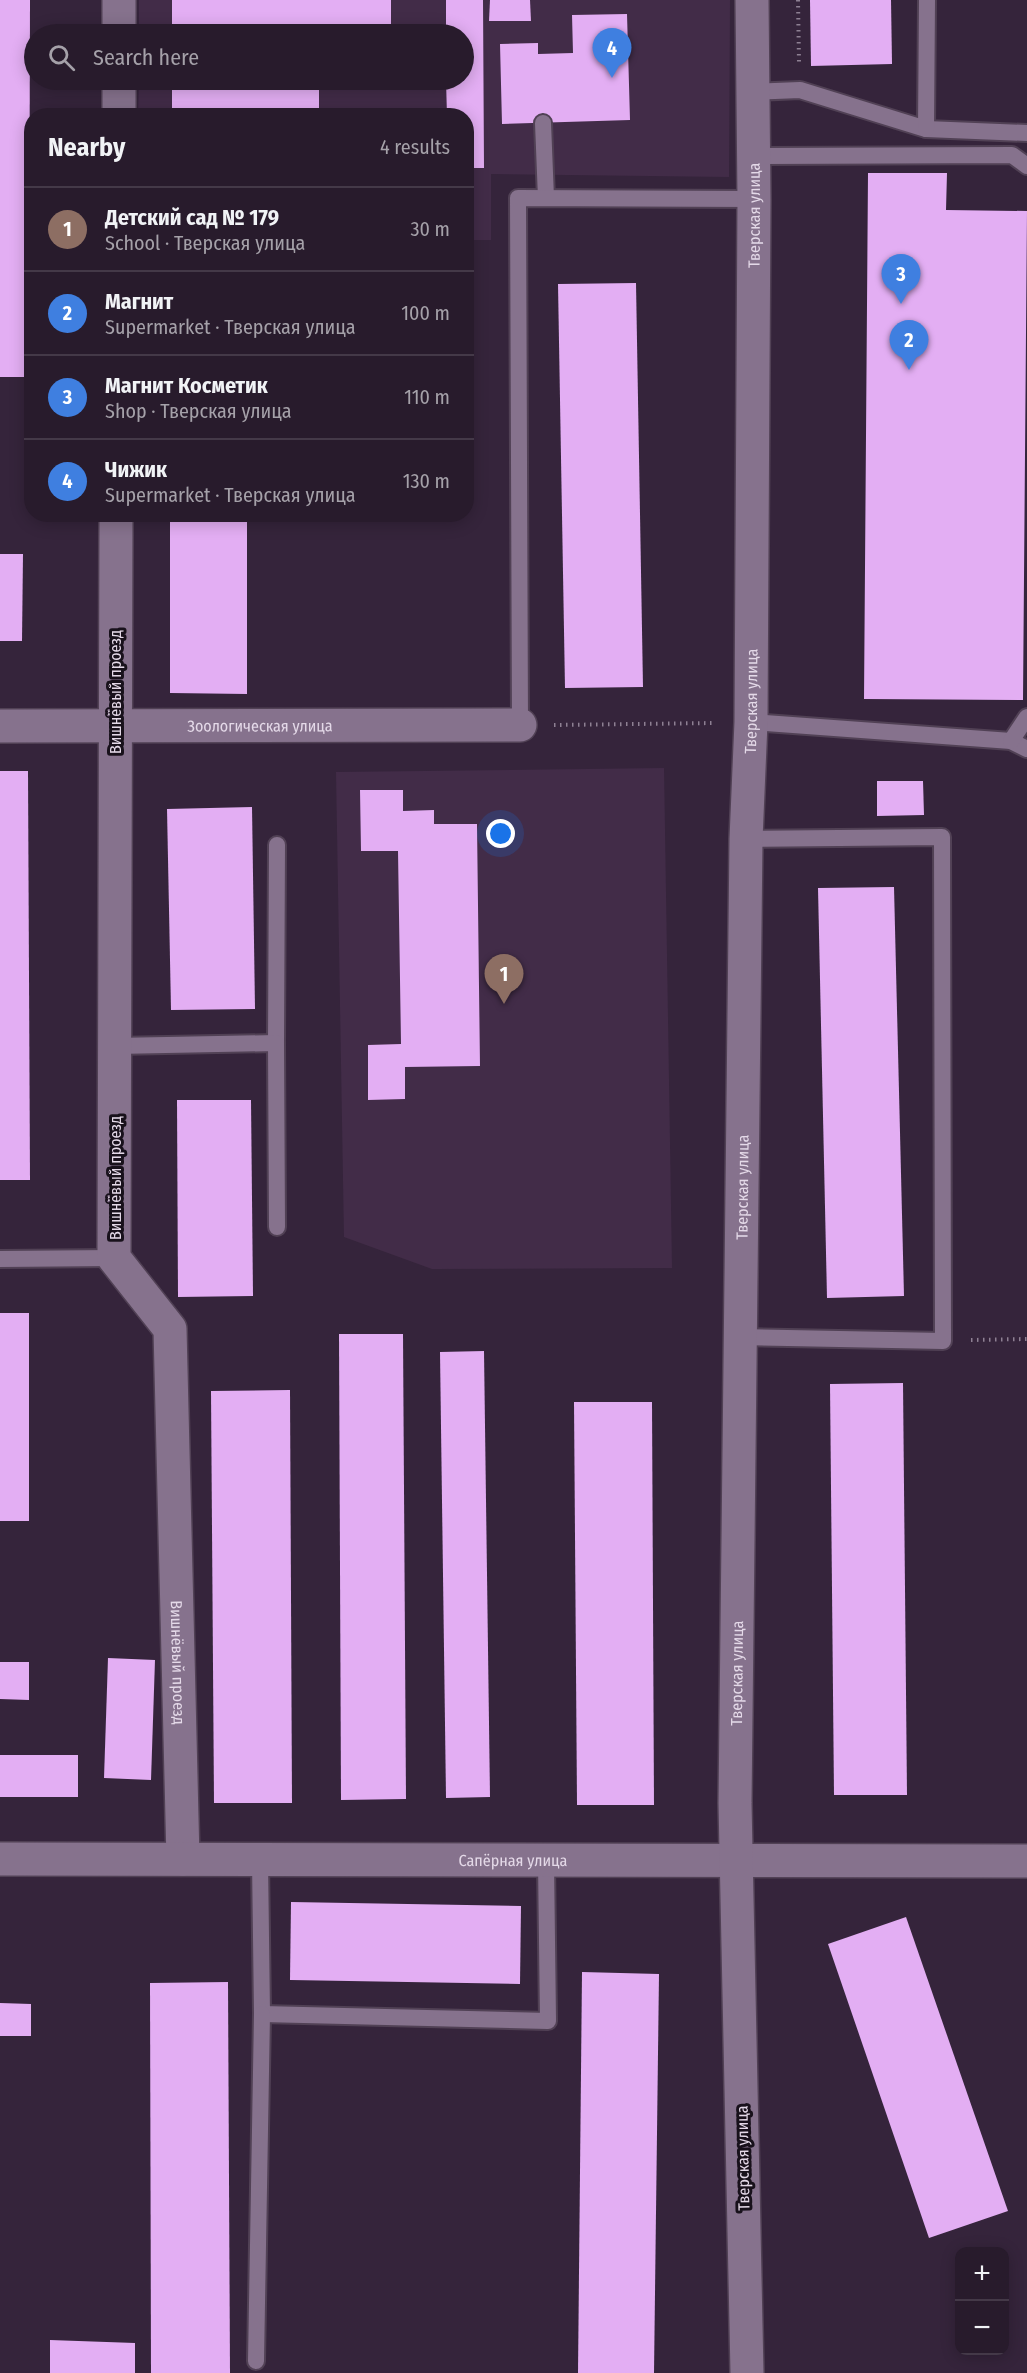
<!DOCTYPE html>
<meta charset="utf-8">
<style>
body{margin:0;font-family:"Fira Sans Condensed",sans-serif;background:#302434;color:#f1f3f6}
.controls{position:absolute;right:18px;bottom:18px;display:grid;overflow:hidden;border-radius:12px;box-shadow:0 3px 15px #0003}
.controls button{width:54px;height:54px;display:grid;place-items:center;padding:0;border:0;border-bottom:2px solid #443948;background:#281b2c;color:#f1f3f6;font:30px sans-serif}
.you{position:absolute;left:501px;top:834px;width:21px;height:21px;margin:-15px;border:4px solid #fff;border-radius:50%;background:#1a73e8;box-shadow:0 0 0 9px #1a73e833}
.badge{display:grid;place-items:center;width:39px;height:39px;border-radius:50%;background:#8bbbb9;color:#fff;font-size:20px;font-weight:700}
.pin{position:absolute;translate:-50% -50px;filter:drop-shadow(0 2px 3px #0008)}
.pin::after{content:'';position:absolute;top:32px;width:21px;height:18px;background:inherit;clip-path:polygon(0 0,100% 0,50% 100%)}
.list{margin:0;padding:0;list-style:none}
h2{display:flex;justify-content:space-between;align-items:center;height:78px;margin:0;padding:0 24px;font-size:26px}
h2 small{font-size:20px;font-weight:400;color:#a5a1a9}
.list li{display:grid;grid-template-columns:39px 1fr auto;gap:18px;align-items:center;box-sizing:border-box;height:84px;padding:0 24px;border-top:2px solid #443948}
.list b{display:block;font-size:22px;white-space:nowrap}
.list p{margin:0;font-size:20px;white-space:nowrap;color:#a5a1a9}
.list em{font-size:20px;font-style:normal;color:#a5a1a9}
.icon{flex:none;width:33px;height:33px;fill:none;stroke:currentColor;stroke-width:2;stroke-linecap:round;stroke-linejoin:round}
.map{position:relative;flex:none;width:1027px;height:2373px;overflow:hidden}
.search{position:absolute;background:#281b2c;box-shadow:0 3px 15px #0003;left:24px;top:24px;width:450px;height:66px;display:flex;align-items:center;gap:15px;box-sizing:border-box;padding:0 21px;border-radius:33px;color:#a5a1a9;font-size:22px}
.panel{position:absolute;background:#281b2c;box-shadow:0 3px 15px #0003;left:24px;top:108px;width:450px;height:414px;border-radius:24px}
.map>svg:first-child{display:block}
</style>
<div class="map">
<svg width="1027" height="2373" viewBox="0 0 1027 2373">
<rect width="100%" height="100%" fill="#35243b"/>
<g fill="#422c48">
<polygon points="139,0 730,0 729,177 491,174 491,240 467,240 466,116 138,116 139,80 464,80 464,34 139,34"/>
<polygon points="664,768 672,1268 432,1269 344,1237 336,772"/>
</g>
<g fill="#e3aef3">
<polygon points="0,0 30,0 29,377 0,377"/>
<rect x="172" y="0" width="219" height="34"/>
<polygon points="446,0 483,0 484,168 466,168 466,116 447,116 446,80 464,80 464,34 446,34"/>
<polygon points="490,0 530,0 531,21 489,21"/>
<polygon points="810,0 891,0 892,64 811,66"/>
<polygon points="627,14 630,120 502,124 500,44 538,43 538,54 573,53 572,15"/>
<rect x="172" y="80" width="147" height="36"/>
<polygon points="868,173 947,173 946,210 1027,211 1023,700 864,699"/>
<polygon points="636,283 643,687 565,688 558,284"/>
<polygon points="170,514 247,514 247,694 170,693"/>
<polygon points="0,554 23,554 22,641 0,641"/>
<polygon points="0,771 28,771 30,1180 0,1180"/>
<polygon points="877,781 923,781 924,815 877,816"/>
<polygon points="360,790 403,790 403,811 434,810 434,824 477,824 480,1066 405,1067 405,1099 368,1100 368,1045 401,1044 398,851 361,851"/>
<polygon points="252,807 255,1009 171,1010 167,809"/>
<polygon points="894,887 904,1296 827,1298 818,888"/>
<polygon points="177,1100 251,1100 253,1296 178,1297"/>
<rect x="0" y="1313" width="29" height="208"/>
<polygon points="339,1334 403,1334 406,1799 341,1800"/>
<polygon points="484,1351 490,1797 446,1798 440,1352"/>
<polygon points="903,1383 907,1795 834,1795 830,1384"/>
<polygon points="290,1390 292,1803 214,1803 211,1391"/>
<polygon points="574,1402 652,1402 654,1805 577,1805"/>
<polygon points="108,1658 155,1660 151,1780 104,1778"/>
<polygon points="0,1662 29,1662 29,1700 0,1699"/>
<rect x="0" y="1755" width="78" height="42"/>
<polygon points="291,1902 521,1906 520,1984 290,1980"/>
<polygon points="906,1917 1008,2211 929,2238 828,1944"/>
<polygon points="582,1972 659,1974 654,2373 578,2373"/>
<polygon points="228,1982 230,2373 151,2373 150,1983"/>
<polygon points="0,2003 31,2004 31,2036 0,2036"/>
<polygon points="50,2340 135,2343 135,2373 50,2373"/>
</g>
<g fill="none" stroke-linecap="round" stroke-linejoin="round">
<defs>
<g id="service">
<polyline points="753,92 800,90 926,129 1027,133"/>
<polyline points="543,123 546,198"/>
<polyline points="926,129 927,0"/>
<polyline points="753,156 1012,155 1027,166"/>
<polyline points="751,722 1011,741 1027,749"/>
<polyline points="520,725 518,198 754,199"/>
<polyline points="1011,741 1027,717"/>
<polyline points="276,1043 277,845"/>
<polyline points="115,1046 276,1043 277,1227"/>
<polyline points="0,1259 114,1258"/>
<polyline points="740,1337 943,1341 942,837 746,839"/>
<polyline points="260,1860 262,2014 548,2021 546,1861"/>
<polyline points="256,2361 262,2014"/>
</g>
<g id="minor">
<polyline points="119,34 119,0"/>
<polyline points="119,116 119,80"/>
<path id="s1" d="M116 514 114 1258 170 1329 183 1859"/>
<path id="s2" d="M0 726 520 725"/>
<path id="s3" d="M0 1859 1027 1861"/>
<path id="s4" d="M747 2373 735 1803 746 839 751 722 754 199 752 0"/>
</g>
</defs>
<use href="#service" stroke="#514155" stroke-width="20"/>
<use href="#minor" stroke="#514155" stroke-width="36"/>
<g stroke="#8e8093" stroke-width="4" stroke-dasharray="1.5 4.5" stroke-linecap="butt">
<polyline points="798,0 799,62"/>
<polyline points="554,725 715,723"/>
<polyline points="971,1340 1027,1339"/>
</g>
<use href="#service" stroke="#86728d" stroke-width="16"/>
<use href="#minor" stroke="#86728d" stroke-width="33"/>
</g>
<g text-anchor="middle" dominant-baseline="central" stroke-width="6" stroke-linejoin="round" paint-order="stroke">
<g font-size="16" fill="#e4d9e8" stroke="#18111b">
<text stroke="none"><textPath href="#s4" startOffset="2158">Тверская улица</textPath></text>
<text transform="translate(115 692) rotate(-90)">Вишнёвый проезд</text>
<text stroke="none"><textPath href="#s4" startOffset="1672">Тверская улица</textPath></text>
<text stroke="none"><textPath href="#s2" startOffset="260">Зоологическая улица</textPath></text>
<text transform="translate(115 1178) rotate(-90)">Вишнёвый проезд</text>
<text stroke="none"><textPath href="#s4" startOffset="1186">Тверская улица</textPath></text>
<text stroke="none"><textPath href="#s1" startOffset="1168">Вишнёвый проезд</textPath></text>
<text stroke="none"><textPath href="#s4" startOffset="700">Тверская улица</textPath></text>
<text stroke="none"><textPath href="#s3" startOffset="513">Сапёрная улица</textPath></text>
<text transform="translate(743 2158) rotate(-91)">Тверская улица</text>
</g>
</g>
</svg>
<div class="controls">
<button>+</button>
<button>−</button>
</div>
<div class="you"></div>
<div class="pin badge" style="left:504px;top:1004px;background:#8d6e63">1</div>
<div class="pin badge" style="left:909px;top:370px;background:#3f7fe0">2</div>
<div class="pin badge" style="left:901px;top:304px;background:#3f7fe0">3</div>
<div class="pin badge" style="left:612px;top:78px;background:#3f7fe0">4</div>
<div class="search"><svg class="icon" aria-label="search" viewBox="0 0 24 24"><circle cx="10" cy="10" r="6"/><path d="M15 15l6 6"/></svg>Search here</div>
<section class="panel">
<h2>Nearby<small>4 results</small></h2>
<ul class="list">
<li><span class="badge" style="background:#8d6e63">1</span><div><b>Детский сад № 179</b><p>School · Тверская улица</p></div><em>30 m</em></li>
<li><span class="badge" style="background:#3f7fe0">2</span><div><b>Магнит</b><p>Supermarket · Тверская улица</p></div><em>100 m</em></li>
<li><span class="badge" style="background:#3f7fe0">3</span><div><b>Магнит Косметик</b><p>Shop · Тверская улица</p></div><em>110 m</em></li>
<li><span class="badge" style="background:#3f7fe0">4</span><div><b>Чижик</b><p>Supermarket · Тверская улица</p></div><em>130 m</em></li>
</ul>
</section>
</div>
